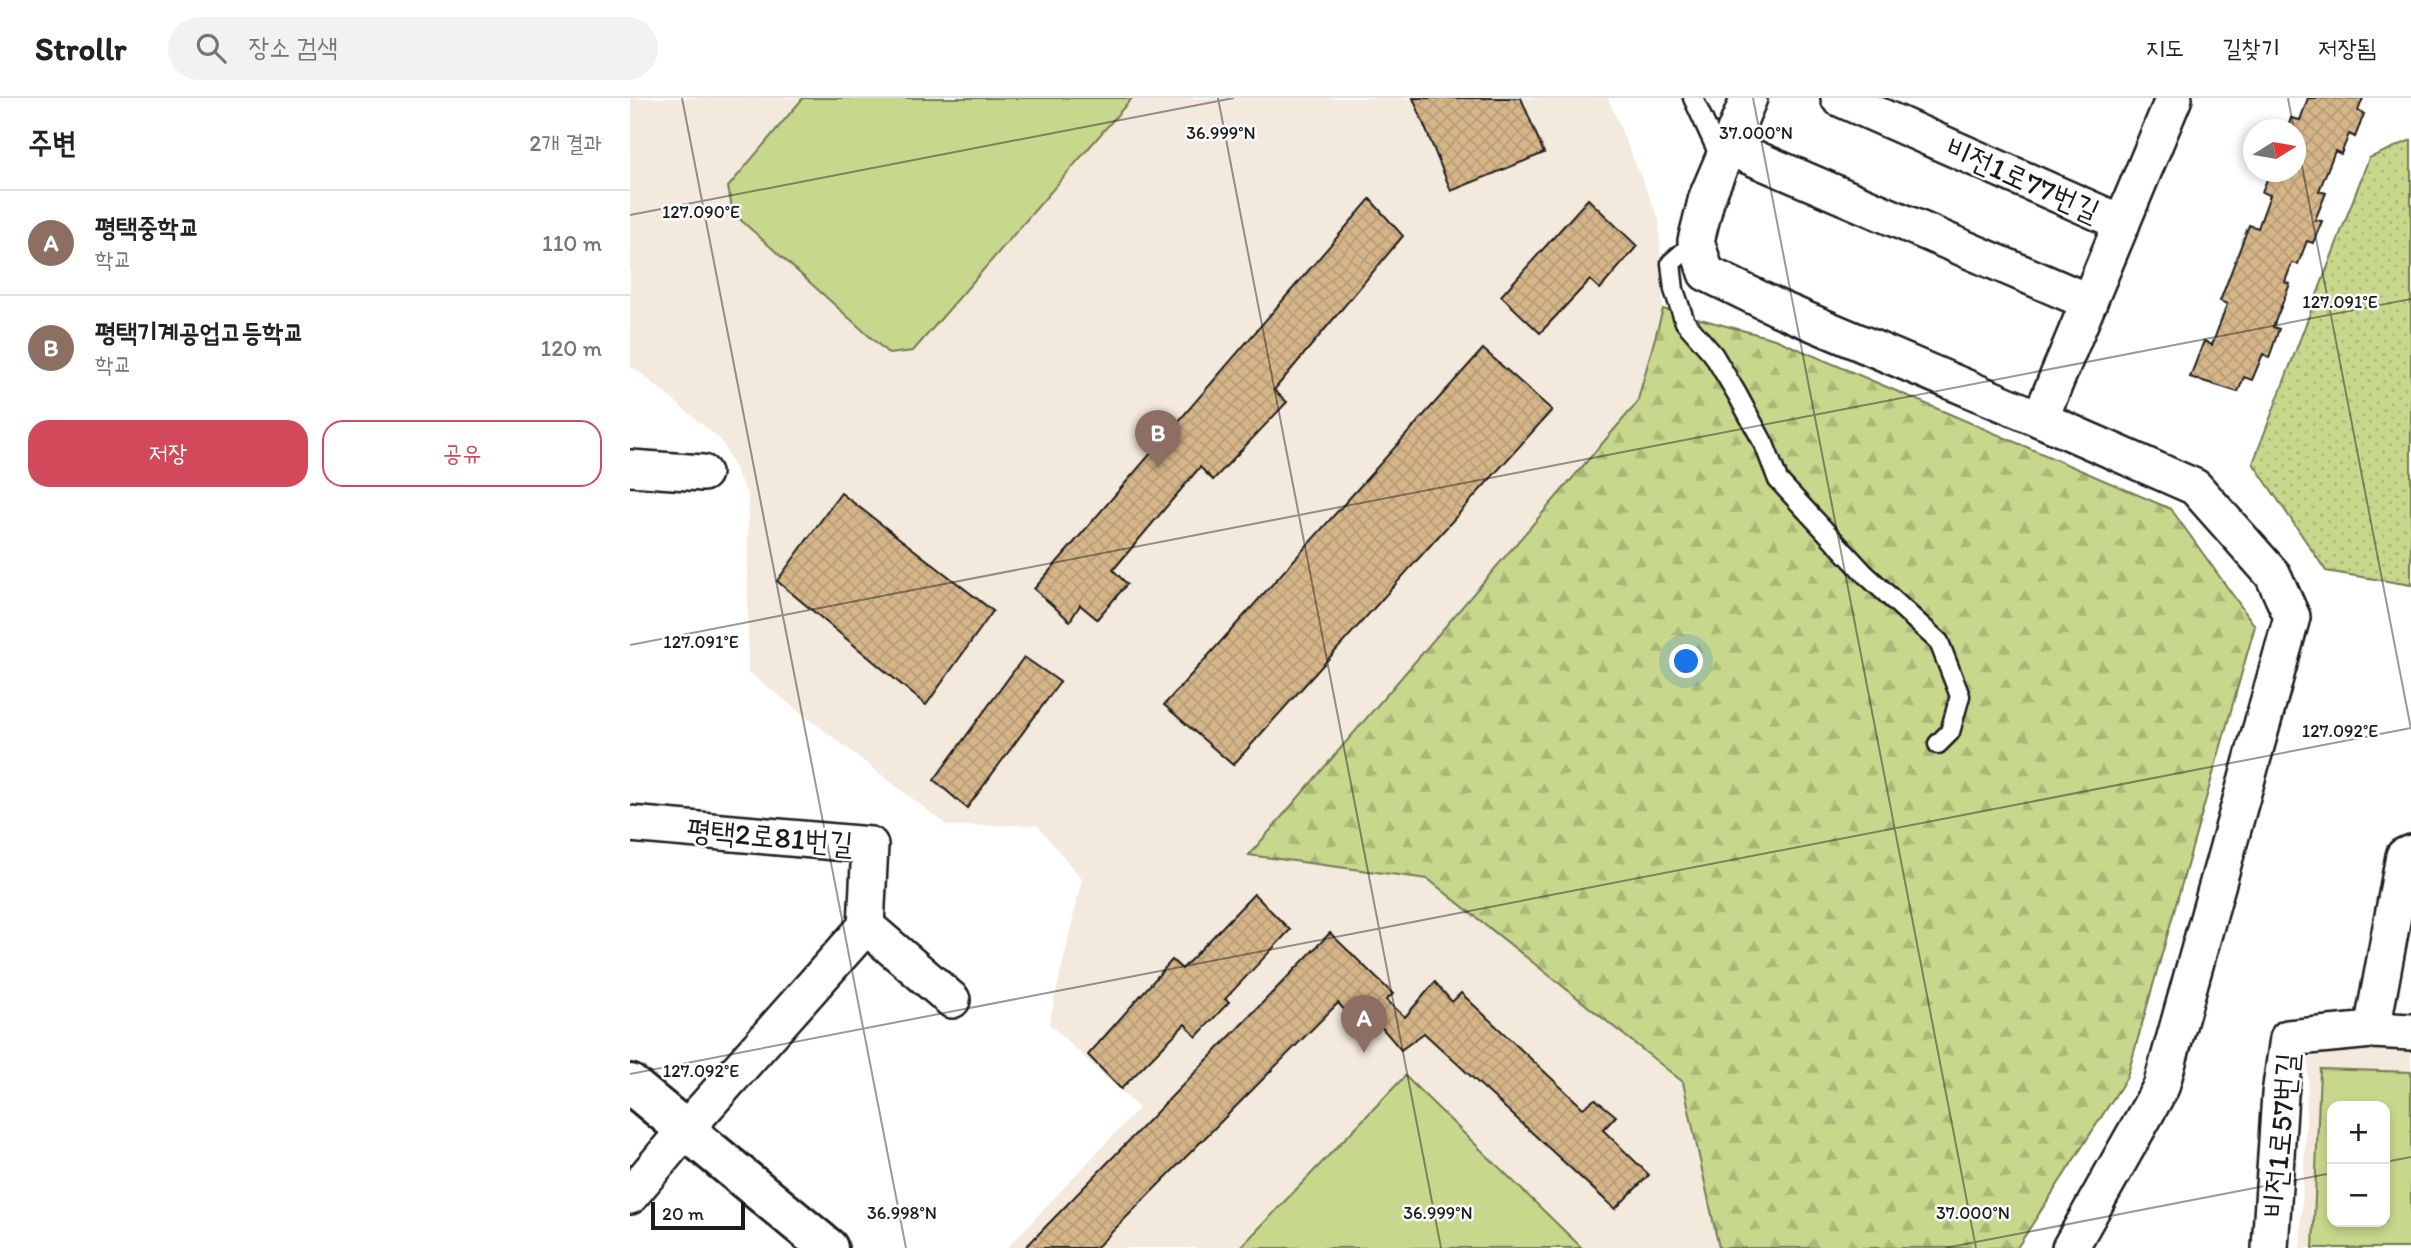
<!DOCTYPE html>
<html lang="ko">
<meta charset="utf-8">
<style>
body{margin:0;font-family:Itim,"Poor Story",sans-serif;background:#f2f2f2;color:#222}
.controls{position:absolute;right:21px;bottom:21px;display:grid;overflow:hidden;border-radius:14px;box-shadow:0 4px 10px #0003}
.controls button{width:63px;height:63px;display:grid;place-items:center;padding:0;border:0;border-bottom:2px solid #e0e0e0;background:#fff;color:#222;font:35px sans-serif}
.compass{position:absolute;left:1613px;top:21px;width:63px;height:63px;border-radius:50%;background:#fff;box-shadow:0 4px 10px #0003;rotate:79deg}
.scale{position:absolute;left:21px;bottom:18px;width:94px;box-sizing:border-box;padding-left:7px;border:4px solid #1c1c1c;border-top:0;font-size:19px;line-height:24px;white-space:nowrap;color:#1c1c1c;-webkit-text-stroke:5px #fff;paint-order:stroke}
.you{position:absolute;left:1057px;top:564px;width:24px;height:24px;margin:-18px;border:5px solid #fff;border-radius:50%;background:#1a73e8;box-shadow:0 0 0 10px #1a73e833}
.badge{display:grid;place-items:center;width:46px;height:46px;border-radius:50%;background:#d1495b;color:#fff;font-size:23px;font-weight:700}
.pin{position:absolute;translate:-50% -58px;filter:drop-shadow(0 2px 4px #0008)}
.pin::after{content:'';position:absolute;top:37px;width:24px;height:21px;background:inherit;clip-path:polygon(0 0,100% 0,50% 100%)}
.list{margin:0;padding:0;list-style:none}
h2{display:flex;justify-content:space-between;align-items:center;height:91px;margin:0;padding:0 28px;font-size:30px}
h2 small{font-size:23px;font-weight:400;color:#767676}
.list li{display:grid;grid-template-columns:46px 1fr auto;gap:21px;align-items:center;box-sizing:border-box;height:105px;padding:0 28px;border-top:2px solid #e0e0e0}
.list b{display:block;font-size:26px;white-space:nowrap}
.list p{margin:0;font-size:23px;white-space:nowrap;color:#767676}
.list em{font-size:23px;font-style:normal;color:#767676}
.actions{display:flex;gap:14px;padding:21px 28px}
.actions a{flex:1;padding:16px 0;border:2px solid #d1495b;border-radius:21px;text-align:center;font-size:24px;color:#d1495b}
.actions .main{background:#d1495b;color:#fff}
.icon{flex:none;width:38px;height:38px;fill:none;stroke:currentColor;stroke-width:2;stroke-linecap:round;stroke-linejoin:round}
.map{position:relative;flex:none;width:1781px;height:1150px;overflow:hidden}
header{display:flex;align-items:center;gap:42px;box-sizing:border-box;height:98px;padding:0 35px;background:#fff;border-bottom:2px solid #e0e0e0}
header strong{font-size:33px}
nav{display:flex;gap:38px;margin-inline-start:auto;font-size:24px}
.search{width:490px;height:63px;background:#f2f2f2;display:flex;align-items:center;gap:18px;box-sizing:border-box;padding:0 24px;border-radius:38px;color:#767676;font-size:26px}
main{display:flex}
aside{flex:1;background:#fff}
.map>svg:first-child{display:block}
</style>
<header>
<strong>Strollr</strong>
<div class="search"><svg class="icon" aria-label="search" viewBox="0 0 24 24"><circle cx="10" cy="10" r="6"/><path d="M15 15l6 6"/></svg>장소 검색</div>
<nav><a>지도</a><a>길찾기</a><a>저장됨</a></nav>
</header>
<main>
<aside>
<h2>주변<small>2개 결과</small></h2>
<ul class="list">
<li><span class="badge" style="background:#8d6e63">A</span><div><b>평택중학교</b><p>학교</p></div><em>110 m</em></li>
<li><span class="badge" style="background:#8d6e63">B</span><div><b>평택기계공업고등학교</b><p>학교</p></div><em>120 m</em></li>
</ul>
<div class="actions"><a class="main">저장</a><a>공유</a></div>
</aside>
<div class="map">
<svg width="1781" height="1150" viewBox="0 0 1781 1150">
<defs>
<pattern id="forest-firs" width="22" height="20" patternUnits="userSpaceOnUse" patternTransform="scale(1.75)"><rect width="22" height="20" fill="#c7d78b"/><path d="M5 1l3.5 6h-7zM16 11l3.5 6h-7z" fill="#aab877"/></pattern>
<pattern id="park-dots" width="8" height="8" patternUnits="userSpaceOnUse" patternTransform="scale(1.75)"><rect width="8" height="8" fill="#c7d78b"/><path d="M2 2h.1M6 6h.1" fill="none" stroke="#aab877" stroke-width="1.8" stroke-linecap="round"/></pattern>
<pattern id="building-cross-hatch" width="8" height="8" patternUnits="userSpaceOnUse" patternTransform="scale(1.75)"><rect width="8" height="8" fill="#d6b689"/><path d="M0 0l8 8M0 8l8-8" fill="none" stroke="#b79c76"/></pattern>
</defs>
<rect width="100%" height="100%" fill="#fff"/>
<filter id="ink" filterUnits="userSpaceOnUse"><feTurbulence type="fractalNoise" baseFrequency=".0143" numOctaves="2"/><feDisplacementMap in="SourceGraphic" scale="14" xChannelSelector="R" yChannelSelector="G"/><feConvolveMatrix kernelMatrix="1 2 1 2 8 2 1 2 1" color-interpolation-filters="sRGB"/></filter>
<g filter="url(#ink)">
<g fill="#f3e9dc" fill-rule="evenodd">
<polygon points="0,0 978,0 1029,122 1033,211 1007,305 620,757 798,781 1054,984 1089,1150 377,1150 509,1010 419,926 452,781 407,727 318,728 118,574 118,398 91,342 6,271 0,270"/>
<path d="M1721 949 1781 953V1150H1670L1679 961ZM1702 1008H1755V1124H1702Z"/>
</g>
<g fill="#c7d78b" stroke="#727a54" stroke-width="2" fill-rule="evenodd">
<polygon points="173,0 502,0 283,253 259,256 103,115 98,89"/>
<path d="M1690 971 1781 974V1150H1683ZM1755 1008V1124H1702V1008Z"/>
<polygon points="775,978 952,1150 610,1150"/>
</g>
<polygon fill="url(#forest-firs)" stroke="#727a54" stroke-width="2" points="1033,211 1145,241 1541,411 1625,528 1497,979 1387,1150 1089,1150 1053,984 798,781 619,757 1007,305"/>
<polygon fill="url(#park-dots)" stroke="#727a54" stroke-width="2" points="1781,42 1781,487 1696,473 1623,365 1739,60"/>
<g fill="url(#building-cross-hatch)" stroke="#1c1c1c" stroke-width="2">
<polygon points="783,0 891,0 914,55 821,93"/>
<polygon points="1678,0 1733,0 1728,13 1734,16 1725,39 1719,36 1711,56 1705,53 1689,93 1696,95 1685,122 1692,123 1683,145 1677,143 1668,166 1662,165 1655,184 1660,186 1643,229 1649,231 1639,260 1633,256 1622,282 1614,279 1608,294 1560,279 1574,243 1582,247 1597,206 1590,203 1619,127 1628,130 1640,97 1632,94 1640,74 1666,74 1666,32 1657,32 1661,20 1670,22"/>
<polygon points="740,101 773,138 644,292 657,304 583,382 570,369 483,472 497,486 467,521 450,507 440,523 404,491"/>
<polygon points="958,101 1007,148 970,191 960,182 910,235 871,198"/>
<polygon points="853,251 922,312 603,667 534,607"/>
<polygon points="211,395 363,513 296,607 147,483"/>
<polygon points="394,559 430,584 337,710 304,682"/>
<polygon points="624,796 660,832 595,901 599,904 566,939 555,926 491,991 458,957 542,862 552,871"/>
<polygon points="700,835 763,896 756,902 775,919 805,884 822,904 831,895 953,1010 965,1001 986,1018 973,1032 1019,1077 985,1111 794,935 771,952 741,917 729,928 708,905 466,1150 395,1150"/>
</g>
<g fill="none" stroke-linecap="round" stroke-linejoin="round">
<defs>
<g id="service">
<polyline points="1063,0 1092,63"/>
<polyline points="1066,143 1041,165 1044,192 1055,224 1083,256 1107,296 1134,346 1148,382 1234,475 1309,544 1330,598 1320,634 1308,646"/>
</g>
<g id="minor">
<polyline points="1119,0 1077,99 1066,143 1076,175 1150,211 1410,321 1565,389 1643,477 1662,519 1531,989 1440,1150"/>
<polyline points="1209,0 1492,125"/>
<polyline points="1098,49 1459,204"/>
<polyline points="1410,321 1544,0"/>
<polyline points="0,370 73,375"/>
<polyline points="0,726 240,747 236,828 55,1032 0,1098"/>
<polyline points="236,828 322,902"/>
<polyline points="1742,932 1774,758 1781,755"/>
<polyline points="1640,1150 1650,996 1658,940 1742,932 1781,934"/>
</g>
<polyline id="tertiary" points="0,986 198,1150"/>
</defs>
<use href="#service" stroke="#1c1c1c" stroke-width="23"/>
<use href="#minor" stroke="#1c1c1c" stroke-width="40"/>
<use href="#tertiary" stroke="#1c1c1c" stroke-width="44"/>
<use href="#service" stroke="#fff" stroke-width="18"/>
<use href="#minor" stroke="#fff" stroke-width="35"/>
<use href="#tertiary" stroke="#fff" stroke-width="38"/>
</g>
</g>
<path fill="none" stroke="#1c1c1c" stroke-width="2" stroke-opacity="0.45" d="M52 0 276 1150M588 0 811 1150M1123 0 1346 1150M1658 0 1664 32M1666 37 1781 631M0 117 604 0M0 547 1781 201M0 976 1781 630M1755 1064 1781 1059M1315 1150 1702 1075"/>
<g text-anchor="middle" dominant-baseline="central" stroke-width="5" stroke-linejoin="round" paint-order="stroke">
<g font-size="30" fill="#1c1c1c" stroke="#fff">
<text transform="translate(1393 81) rotate(24)">비전1로77번길</text>
<text transform="translate(140 738) rotate(5)">평택2로81번길</text>
<text transform="translate(1650 1037) rotate(-85)">비전1로57번길</text>
</g>
</g>
<g font-size="18" text-anchor="middle" fill="#1c1c1c" stroke="#fff" stroke-width="5" stroke-linejoin="round" paint-order="stroke">
<text x="591" y="41">36.999°N</text>
<text x="1126" y="41">37.000°N</text>
<text x="71" y="120">127.090°E</text>
<text x="1710" y="210">127.091°E</text>
<text x="71" y="550">127.091°E</text>
<text x="1710" y="639">127.092°E</text>
<text x="71" y="979">127.092°E</text>
<text x="272" y="1121">36.998°N</text>
<text x="808" y="1121">36.999°N</text>
<text x="1343" y="1121">37.000°N</text>
</g>
</svg>
<div class="controls">
<button>+</button>
<button>−</button>
</div>
<svg class="compass" viewBox="-18 -18 36 36"><path d="M0-13l5 13h-10z" fill="#e53935"/><path d="M0 13l5-13h-10z" fill="#767676"/></svg>
<div class="scale">20 m</div>
<div class="you"></div>
<div class="pin badge" style="left:734px;top:955px;background:#8d6e63">A</div>
<div class="pin badge" style="left:528px;top:370px;background:#8d6e63">B</div>
</div>
</main>
